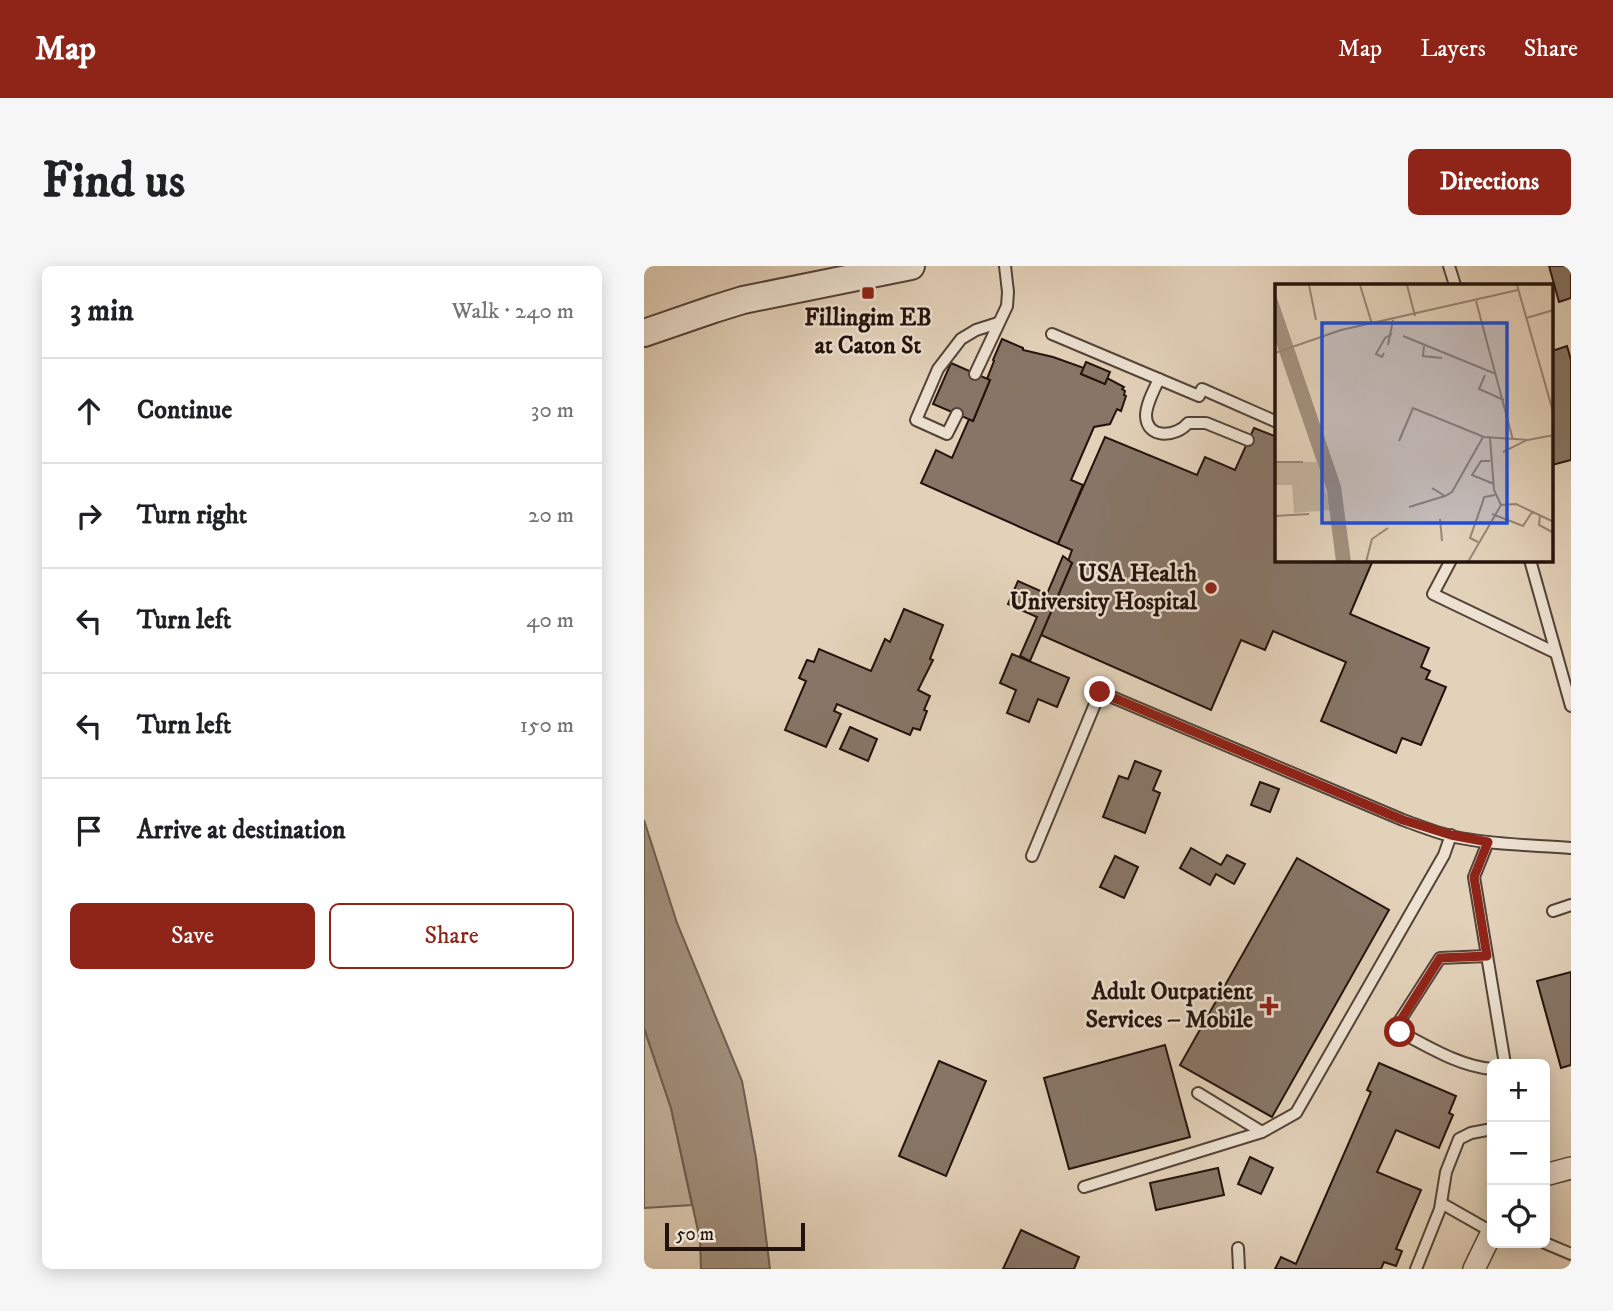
<!DOCTYPE html>
<meta charset="utf-8">
<style>
body{margin:0;font-family:"IM FELL DW Pica",serif;background:#f6f6f6;color:#202124}
.controls{position:absolute;right:21px;bottom:21px;display:grid;overflow:hidden;border-radius:10px;box-shadow:0 4px 18px #0003}
.controls button{width:63px;height:63px;display:grid;place-items:center;padding:0;border:0;border-bottom:2px solid #e0e0e0;background:#fff;color:#202124;font:35px sans-serif}
.scale{position:absolute;left:21px;bottom:18px;width:140px;box-sizing:border-box;padding-left:7px;border:4px solid #23130d;border-top:0;font-size:19px;line-height:24px;white-space:nowrap;color:#23130d;-webkit-text-stroke:5px #ede2d2;paint-order:stroke}
.stop{position:absolute;width:21px;height:21px;margin:-16px;border:5px solid #8f2418;border-radius:50%;background:#fff}
.stop.end{background:#8f2418;border-color:#fff;box-shadow:0 2px 7px #0008}
.list{margin:0;padding:0;list-style:none}
h2{display:flex;justify-content:space-between;align-items:center;height:91px;margin:0;padding:0 28px;font-size:30px}
h2 small{font-size:23px;font-weight:400;color:#757577}
.list li{display:grid;grid-template-columns:46px 1fr auto;gap:21px;align-items:center;box-sizing:border-box;height:105px;padding:0 28px;border-top:2px solid #e0e0e0}
.list b{display:block;font-size:26px;white-space:nowrap}
.list em{font-size:23px;font-style:normal;color:#757577}
.actions{display:flex;gap:14px;padding:21px 28px}
.actions a{flex:1;padding:16px 0;border:2px solid #8f2418;border-radius:10px;text-align:center;font-size:24px;color:#8f2418}
.actions .main{background:#8f2418;color:#fff}
.icon{flex:none;width:38px;height:38px;fill:none;stroke:currentColor;stroke-width:2;stroke-linecap:round;stroke-linejoin:round}
.map{position:relative;flex:none;width:927px;height:1003px;overflow:hidden;border-radius:10px}
header{display:flex;align-items:center;gap:42px;box-sizing:border-box;height:98px;padding:0 35px;background:#8f2418;color:#fff}
header strong{font-size:33px}
nav{display:flex;gap:38px;margin-inline-start:auto;font-size:24px}
.intro{display:flex;align-items:center;justify-content:space-between;box-sizing:border-box;height:168px;padding:0 42px}
h1{margin:0;font-size:49px}
.button{padding:18px 32px;border-radius:10px;background:#8f2418;color:#fff;font-size:24px;font-weight:700}
main{display:flex;gap:42px;padding:0 42px}
aside{flex:1;background:#fff;border-radius:10px;box-shadow:0 4px 18px #0003}
.map>svg:first-child{display:block}
</style>
<header>
<strong>Map</strong>
<nav><a>Map</a><a>Layers</a><a>Share</a></nav>
</header>
<div class="intro"><h1>Find us</h1><a class="button">Directions</a></div>
<main>
<aside>
<h2>3 min<small>Walk · 240 m</small></h2>
<ul class="list">
<li><svg class="icon" aria-label="ahead" viewBox="0 0 24 24"><path d="M12 20V5M6 11l6-6 6 6"/></svg><div><b>Continue</b></div><em>30 m</em></li>
<li><svg class="icon" aria-label="right" viewBox="0 0 24 24"><path d="M7 20v-9h11M14 6l5 5-5 5"/></svg><div><b>Turn right</b></div><em>20 m</em></li>
<li><svg class="icon" aria-label="left" viewBox="0 0 24 24"><path d="M17 20v-9H6M10 6l-5 5 5 5"/></svg><div><b>Turn left</b></div><em>40 m</em></li>
<li><svg class="icon" aria-label="left" viewBox="0 0 24 24"><path d="M17 20v-9H6M10 6l-5 5 5 5"/></svg><div><b>Turn left</b></div><em>150 m</em></li>
<li><svg class="icon" aria-label="arrive" viewBox="0 0 24 24"><path d="M6 21V4h12l-3 4 3 4H6"/></svg><div><b>Arrive at destination</b></div></li>
</ul>
<div class="actions"><a class="main">Save</a><a>Share</a></div>
</aside>
<div class="map">
<svg width="927" height="1003" viewBox="0 0 927 1003">
<rect width="100%" height="100%" fill="#e3d2ba"/>
<filter id="stains"><feTurbulence type="fractalNoise" baseFrequency=".00286" numOctaves="4"/><feColorMatrix values="0 0 0 0 .2 0 0 0 0 .09 0 0 0 0 .02 0 0 0 .5 -.17"/></filter>
<radialGradient id="worn" r=".72"><stop offset=".6" stop-color="#630" stop-opacity="0"/><stop offset="1" stop-color="#630" stop-opacity=".3"/></radialGradient>
<polygon fill="#c2b29d" stroke="#726255" stroke-width="2" points="0,762 27,842 48,939 0,942"/>
<polygon fill="#a2917f" stroke="#6f5f51" stroke-width="2" points="0,554 33,657 98,815 112,892 126,1003 57,1003 56,974 27,842 0,762"/>
<g fill="#877667" stroke="#23130d" stroke-width="2">
<polygon points="905,0 927,0 927,32 915,36"/>
<polygon points="358,73 379,82 379,84 409,91 440,102 437,108 461,118 463,112 480,121 478,123 481,125 480,129 482,130 477,145 473,143 466,158 450,161 427,214 439,219 414,278 277,217 292,184 308,192 325,153 329,155 346,114 343,113 350,95 349,94"/>
<polygon points="923,80 927,94 927,194 908,199 908,85"/>
<polygon points="442,96 466,106 461,118 437,108"/>
<polygon points="307,97 346,114 329,155 289,138"/>
<polygon points="610,162 633,171 633,294 729,294 706,348 785,382 777,401 786,405 782,413 802,421 777,479 758,472 752,487 677,455 702,396 629,365 621,384 597,374 567,444 397,369 428,297 424,295 428,284 414,278 461,171 553,209 561,191 591,204"/>
<polygon points="419,290 428,297 386,395 376,390 393,351 364,338 374,315 403,328"/>
<polygon points="260,343 299,359 286,393 289,394 274,424 286,430 280,444 283,445 276,464 269,462 266,469 193,438 190,445 197,448 182,481 141,464 162,415 155,412 163,394 170,396 175,383 227,405 241,373 246,376"/>
<polygon points="368,388 425,412 413,441 394,433 385,456 363,447 372,424 356,417"/>
<polygon points="206,461 233,473 224,495 196,483"/>
<polygon points="491,495 517,505 509,524 516,527 501,567 459,551 475,510 484,513"/>
<polygon points="616,516 635,523 626,546 607,539"/>
<polygon points="547,582 577,599 583,589 601,598 590,618 572,608 566,619 536,602"/>
<polygon points="471,590 494,601 480,632 456,621"/>
<polygon points="653,592 745,644 628,851 536,799"/>
<polygon points="927,706 927,799 917,802 893,715"/>
<polygon points="521,779 546,871 425,903 400,812"/>
<polygon points="295,795 342,815 302,910 255,890"/>
<polygon points="735,797 812,830 805,847 809,849 795,882 752,864 733,906 777,924 752,983 758,985 752,1000 740,996 737,1003 631,1003 637,991 652,998 727,826 723,824"/>
<polygon points="606,891 629,902 617,928 594,918"/>
<polygon points="574,902 580,929 512,944 506,917"/>
<polygon points="377,964 435,991 430,1003 359,1003"/>
</g>
<g fill="none" stroke-linecap="round" stroke-linejoin="round">
<defs>
<g id="service">
<polyline points="805,0 811,19"/>
<polyline points="408,68 555,130 558,123 633,156"/>
<polyline points="331,108 363,40 364,26 361,0"/>
<path d="M515 113C510 124 502 138 502 150 503 174 533 171 544 157H562L604 174"/>
<polyline points="313,148 303,168 272,154 294,103 317,73 332,64 354,57"/>
<polyline points="807,294 789,328 912,387"/>
<polyline points="886,294 927,440"/>
<polyline points="844,576 830,611 861,798"/>
<path d="M388 590 456 426 759 554C776 560 793 567 811 571 849 579 889 579 927 582"/>
<polyline points="909,645 927,639"/>
<path d="M843 690 796 692 753 759 756 766C785 781 815 800 848 803"/>
<polyline points="554,827 618,866 652,847 800,589 807,569"/>
<polyline points="440,921 618,866"/>
<polyline points="797,937 848,966"/>
<polyline points="901,977 927,988"/>
<polyline points="594,982 595,1003"/>
<polyline points="772,1003 796,943 802,906 815,873 827,867 848,863"/>
</g>
<g id="minor">
<polyline points="901,909 927,902"/>
<polyline points="830,1003 848,966"/>
</g>
<polyline id="tertiary" points="0,67 70,43 99,34 267,0"/>
</defs>
<use href="#service" stroke="#534338" stroke-width="14"/>
<use href="#minor" stroke="#534338" stroke-width="24"/>
<use href="#tertiary" stroke="#534338" stroke-width="30"/>
<use href="#service" stroke="#ede2d2" stroke-width="10"/>
<use href="#minor" stroke="#ede2d2" stroke-width="21"/>
<use href="#tertiary" stroke="#ede2d2" stroke-width="26"/>
</g>
<g fill="none" stroke-linecap="round" stroke-linejoin="round">
<polyline stroke="#8f2418" stroke-width="9" points="456,426 759,554 807,569 844,576 830,611 843,690 796,692 753,760 756,766"/>
</g>
<g fill="#8f2418" stroke="#ede2d2" stroke-width="2.5">
<rect x="217" y="20" width="14" height="14" rx="3.5"/>
<circle cx="567" cy="322" r="7"/>
<path d="M621.5 729.5h7v7h7v7h-7v7h-7v-7h-7v-7h7z"/>
</g>
<g text-anchor="middle" dominant-baseline="central" stroke-width="5" stroke-linejoin="round" paint-order="stroke">
<g font-size="24" font-weight="bold" fill="#23130d" stroke="#ede2d2" text-anchor="end">
<text x="224" y="52" text-anchor="middle">Fillingim EB<tspan x="224" dy="28">at Caton St</tspan></text>
<text x="553" y="308">USA Health<tspan x="553" dy="28">University Hospital</tspan></text>
<text x="609" y="726">Adult Outpatient<tspan x="609" dy="28">Services – Mobile</tspan></text>
</g>
</g>
<g transform="translate(631 18)">
<rect width="278" height="278" fill="#e3d2ba"/>
<path d="M0 178H42L56 226 19 229 17 201H0Z" fill="#c2b29d"/>
<path d="M0 8 66 202 76 278H61L52 207 0 56Z" fill="#a2917f"/>
<path fill="none" stroke="#968675" stroke-width="2" d="M34 1 41 36M85 1 97 40M132 1 140 32M242 1 279 131M201 17 238 156M251 34 279 26M128 52 221 90M113 61 118 36M149 62 148 72 167 74M0 69 66 46 243 6M109 69 107 73 101 70 110 54 117 50M210 91 204 105 229 116M215 154 219 206 226 221M124 157 138 124 209 153 253 156 279 151M228 168 252 156M215 177H206L197 191 219 200M0 178H28M157 204 170 212 177 208 208 153M134 223 170 212M217 230 248 242 257 228M0 232 34 230M265 232 264 241 279 249M165 235 167 257M203 258 195 254 207 220 209 213 220 211M91 278 97 255 113 244M193 278 226 221 241 220 279 238"/>
<path fill="#1d4ed8" fill-opacity="0.15" stroke="#1d4ed8" stroke-width="3.5" d="M47 39H232V239H47Z"/>
<rect width="278" height="278" fill="none" stroke="#23130d" stroke-width="3.5"/>
</g>
<rect width="100%" height="100%" filter="url(#stains)"/>
<rect width="100%" height="100%" fill="url(#worn)"/>
</svg>
<div class="controls">
<button>+</button>
<button>−</button>
<button><svg class="icon" aria-label="locate" viewBox="0 0 24 24"><circle cx="12" cy="12" r="6"/><path d="M12 2v4M12 18v4M2 12h4M18 12h4"/></svg></button>
</div>
<div class="scale">50 m</div>
<div class="stop" style="left:756px;top:766px"></div>
<div class="stop end" style="left:456px;top:426px"></div>
</div>
</main>
